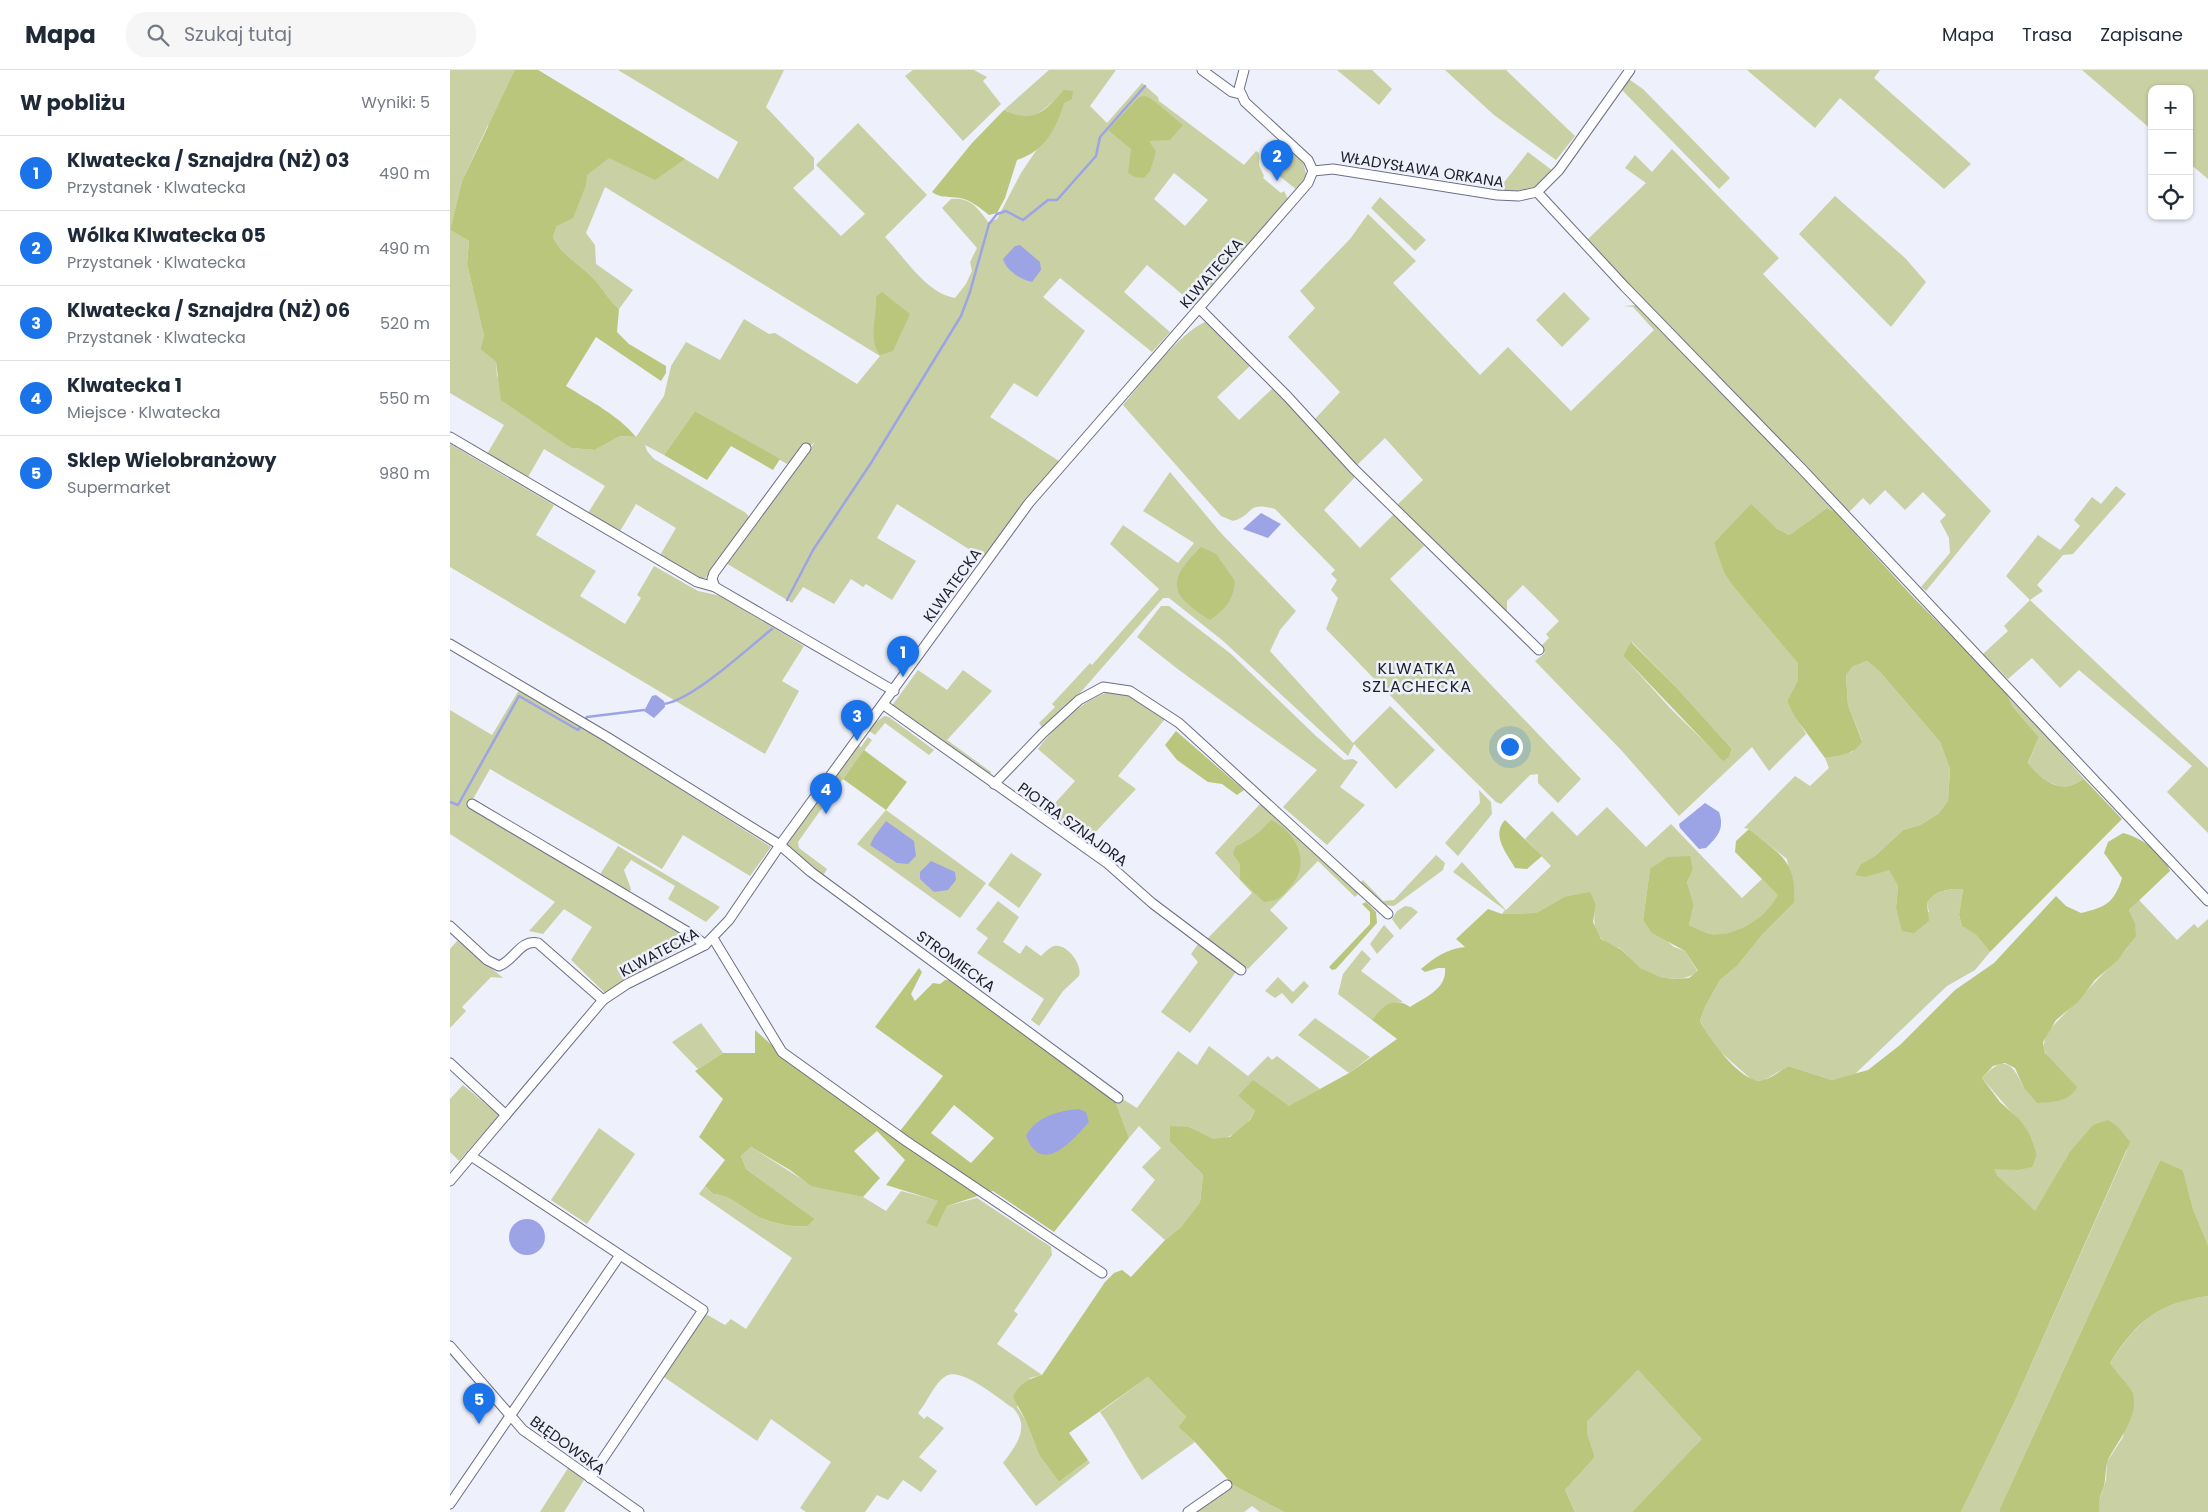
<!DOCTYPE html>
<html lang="pl">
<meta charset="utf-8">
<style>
body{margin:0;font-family:Poppins,sans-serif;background:#f6f6f7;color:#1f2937}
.controls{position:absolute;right:15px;top:15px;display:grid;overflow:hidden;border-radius:10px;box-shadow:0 1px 4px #0004}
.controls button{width:45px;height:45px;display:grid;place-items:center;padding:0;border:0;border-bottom:1px solid #e0e1e3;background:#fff;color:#1f2937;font:25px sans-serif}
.you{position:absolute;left:1059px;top:676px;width:18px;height:18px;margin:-12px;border:4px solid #fff;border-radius:50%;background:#1a73e8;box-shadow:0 0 0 8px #1a73e833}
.badge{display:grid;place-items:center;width:32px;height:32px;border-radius:50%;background:#1a73e8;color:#fff;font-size:16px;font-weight:700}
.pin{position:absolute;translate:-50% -41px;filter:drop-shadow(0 1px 2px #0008)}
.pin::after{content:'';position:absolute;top:26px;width:18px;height:15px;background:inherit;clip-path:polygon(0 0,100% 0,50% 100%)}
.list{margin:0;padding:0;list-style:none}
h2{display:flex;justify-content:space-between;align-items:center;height:65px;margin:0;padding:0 20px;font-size:21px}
h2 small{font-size:16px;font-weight:400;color:#747a83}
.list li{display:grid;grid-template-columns:32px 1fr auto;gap:15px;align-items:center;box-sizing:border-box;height:75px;padding:0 20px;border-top:1px solid #e0e1e3}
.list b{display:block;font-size:19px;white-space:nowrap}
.list p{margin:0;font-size:16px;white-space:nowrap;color:#747a83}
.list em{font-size:16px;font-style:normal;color:#747a83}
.icon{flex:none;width:28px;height:28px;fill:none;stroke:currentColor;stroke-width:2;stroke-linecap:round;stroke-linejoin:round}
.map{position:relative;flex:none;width:1758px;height:1442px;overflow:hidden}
header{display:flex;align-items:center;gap:30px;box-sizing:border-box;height:70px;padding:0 25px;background:#fff;border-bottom:1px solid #e0e1e3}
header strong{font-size:24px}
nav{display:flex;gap:28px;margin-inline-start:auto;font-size:18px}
.search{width:350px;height:45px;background:#f6f6f7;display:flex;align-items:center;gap:12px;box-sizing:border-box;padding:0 18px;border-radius:20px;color:#747a83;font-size:19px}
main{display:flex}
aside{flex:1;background:#fff}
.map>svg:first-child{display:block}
</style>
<header>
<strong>Mapa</strong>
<div class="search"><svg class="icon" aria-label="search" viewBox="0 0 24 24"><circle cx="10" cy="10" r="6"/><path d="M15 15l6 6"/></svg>Szukaj tutaj</div>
<nav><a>Mapa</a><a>Trasa</a><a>Zapisane</a></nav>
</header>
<main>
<aside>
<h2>W pobliżu<small>Wyniki: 5</small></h2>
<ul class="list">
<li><span class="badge">1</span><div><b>Klwatecka / Sznajdra (NŻ) 03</b><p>Przystanek · Klwatecka</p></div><em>490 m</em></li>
<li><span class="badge">2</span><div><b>Wólka Klwatecka 05</b><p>Przystanek · Klwatecka</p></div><em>490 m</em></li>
<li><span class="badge">3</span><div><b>Klwatecka / Sznajdra (NŻ) 06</b><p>Przystanek · Klwatecka</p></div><em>520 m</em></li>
<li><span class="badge">4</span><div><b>Klwatecka 1</b><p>Miejsce · Klwatecka</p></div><em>550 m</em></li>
<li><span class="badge">5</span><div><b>Sklep Wielobranżowy</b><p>Supermarket</p></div><em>980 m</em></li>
</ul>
</aside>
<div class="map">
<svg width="1758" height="1442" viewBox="0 0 1758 1442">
<rect width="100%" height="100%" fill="#eef0fb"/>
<g fill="#c9d0a3" fill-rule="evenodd">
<path d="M0 0H88L268 109 288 72 168 0H334L316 37 364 88V99L343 118 391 166 415 144 366 95 408 53 477 125 435 167C455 188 476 223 505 228L516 214 522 201 520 192 527 178 492 138 501 129C520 127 528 138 538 152L547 149 571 103 604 54 605 30C585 47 580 52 554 40L599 0H666L640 36 657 53 692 13 708 27 709 31 794 95 806 81 809 83V95L814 106 813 108 831 123 834 121 838 129 834 136 745 235 697 195 674 222 720 262 702 282 610 208 593 227 635 261 587 327 564 313 540 347 609 391 533 488 447 434 427 468 466 491 442 530 416 514 413 517 401 509 384 534 353 517 342 533 276 493 365 372 337 394 245 341 214 385 195 375 197 381 204 389 296 443 299 447 260 503 255 508 250 509 209 487 226 458 186 434 169 463 138 443 155 416 94 379 78 407 37 384 54 355 0 323ZM38 55 107 156 103 167C112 186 130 194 144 209 153 219 159 230 169 239L183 220 146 194 145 175 136 163 155 117 430 286 407 314 325 263 319 264 294 249 270 290 236 272 221 296 214 326 186 367 170 366 145 380 121 378 94 358 47 306 46 292 30 279 34 266 17 194 19 171 0 160 12 111ZM724 103 758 130 735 156 704 129Z"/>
<polygon points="463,0 524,0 537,7 533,11 551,34 513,71 455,6"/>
<polygon points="887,0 922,0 942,19 929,35"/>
<polygon points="995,0 1056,0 1125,66 1106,90 1044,45"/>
<polygon points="1297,0 1430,0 1424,8 1521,94 1494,119 1390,28 1365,58"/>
<polygon points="1632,0 1758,0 1758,109 1739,93 1739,19 1702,19 1702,60"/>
<polygon points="1175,9 1180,10 1193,19 1280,108 1269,119 1170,18"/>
<path d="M834 73 853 92 857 107 847 120 818 97C816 85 819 72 834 73Z"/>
<polygon points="1222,79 1329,188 1313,204 1541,441 1476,521 1471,517 1500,483 1499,468 1490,451 1496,445 1473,422 1455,440 1435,420 1420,435 1413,428 1398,443 1122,157 1114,145 1138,169 1196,113 1175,98 1185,85 1202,102"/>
<path d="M1078 82 1103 101C1083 122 1077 122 1048 120Z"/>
<polygon points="1385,126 1455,188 1476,212 1441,257 1349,164"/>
<polygon points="930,127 976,170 965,181 921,138"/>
<path d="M918 144 966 191 943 213 1030 305 1058 277 1121 341 1204 260 1183 237 1174 236 1187 235 1363 414 1385 442 1377 438 1339 465 1326 458 1264 473 1283 516 1349 593 1348 610 1337 631 1356 664 1319 701 1302 677 1229 746 1172 681 1085 591 1095 583 1090 577 1099 568 1096 564 1109 551 1073 515 1057 531V542L1049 539 946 436 973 410 935 368 907 395 864 350 890 322 838 267 865 238 850 221 900 169ZM1182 572 1226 617 1282 679 1279 687 1273 690 1220 638 1173 586Z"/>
<polygon points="1114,222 1140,249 1112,277 1086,250"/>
<path d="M755 252 761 253 800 296 767 327 789 350 823 318 906 406 874 440 910 478 944 444 974 476 940 509 1131 709 1108 733 1088 713V704L1080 705 1051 734 1046 732 992 679 876 559 888 528 881 520 887 510 881 504 885 500 825 439C795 431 805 445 783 451L771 446 673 335C693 312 728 264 755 252Z"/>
<polygon points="0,374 104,435 86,465 146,501 130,526 175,554 191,528 187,525 204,496 248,521 271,526 354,576 332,611 349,621 315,684 0,497"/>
<polygon points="720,402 770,462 846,541 830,560 820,581 903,673 940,636 985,680 946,719 904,674 898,686 772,570 719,528 713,528 623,631 593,659 589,653 605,637 602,634 640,593 642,595 709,519 660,474 673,455 728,493 744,473 693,441"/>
<polygon points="1666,416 1676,424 1623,484 1613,485 1587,515 1593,521 1580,530 1758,698 1758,763 1717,722 1742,696 1629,600 1610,618 1582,588 1558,609 1533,584 1558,561 1554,556 1580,530 1556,506 1588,465 1610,480 1630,456 1624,450 1642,427 1651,434"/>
<polygon points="711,536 719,536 781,584 867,667 894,690 903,689 908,692 890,717 915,735 877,775 833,737 867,700 729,600 687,567"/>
<path d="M1417 591 1430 602 1490 672 1500 699 1498 731 1488 744 1470 755 1453 760 1426 785 1411 794 1416 807 1439 799 1448 816 1446 837 1479 842 1477 833C1486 820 1498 819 1513 819L1509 845 1512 856 1526 865 1540 882 1525 900 1497 916 1405 1004 1382 1010 1338 996 1313 1011 1302 1010 1265 977 1250 951 1255 937 1270 910 1287 896 1313 864 1344 833 1337 789 1299 759 1294 758 1345 706 1360 716 1379 698 1375 688 1402 682 1412 670 1398 635 1396 604 1402 597Z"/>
<polygon points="468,600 497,620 513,600 542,621 497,670 541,702 539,707 441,637"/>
<polygon points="69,620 111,643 321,777 300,806 233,765 212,799 40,699 19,736 240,866 244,871 155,923 121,890 142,857 114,839 93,864 79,861 105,832 0,764 0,640 42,665"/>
<path d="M1555 620 1566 631 1634 709C1630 711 1624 715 1619 716 1603 719 1587 705 1578 694L1589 667 1563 637Z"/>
<path d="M661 621 676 623 715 649 668 706 686 719 638 770 597 742 625 711 588 679C607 654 631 631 661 621Z"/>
<polygon points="434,646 439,647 484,680 479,685 435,653 425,665 419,661 424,654"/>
<polygon points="418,667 422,670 381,725 374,722 408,675 411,677"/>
<polygon points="1029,720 1041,732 1042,744 1008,786 995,773 1030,733"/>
<polygon points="372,727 377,731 348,772 349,778 377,799 373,806 337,777 337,773"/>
<polygon points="809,735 814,735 909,823 905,827 868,791 820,840 838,858 798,899 756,870 802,823 765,783"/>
<path d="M1157 737 1196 777 1221 754 1292 828 1312 809 1329 825C1316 847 1288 868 1261 864 1253 863 1245 858 1239 855L1244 835 1237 812 1243 800 1200 799 1193 850 1224 877 1235 881 1248 902C1231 913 1208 910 1190 898 1183 894 1178 884 1171 879 1165 876 1155 873 1151 868 1142 857 1144 847 1146 835L1142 828 1114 827 1086 843 1052 844 1055 840 1003 802 1012 792 1056 840 1101 796 1075 769 1102 741 1127 766Z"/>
<polygon points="436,740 536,813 510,848 407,774"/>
<polygon points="168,776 270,837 256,852 218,829 225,816 181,790 174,800 181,819 179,824 149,806"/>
<polygon points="561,783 592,804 569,838 538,815"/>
<polygon points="986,785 995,793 993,800 944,836 934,835 910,813 913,810 933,831 944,830"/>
<path d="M1689 830 1727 870 1744 854 1748 858 1758 849V1175L1743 1139 1733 1100 1710 1090 1550 1438V1442H1511L1565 1331 1677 1080 1619 1083 1585 1142 1547 1105 1539 1095 1554 1099 1581 1097 1587 1084 1580 1064 1532 1008C1554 984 1562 992 1574 1018L1608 999C1596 985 1589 980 1598 961L1676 880C1688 863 1687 860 1679 840Z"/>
<path d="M548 831 569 847 553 872 570 884 576 875 591 886C595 882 599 878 604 876 617 873 633 895 629 906L613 921 589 956 581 950 594 929 527 883 538 868 526 859Z"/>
<polygon points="955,836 961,837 968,842 950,860 942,849 947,841"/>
<polygon points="934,855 944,866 927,884 920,874"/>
<polygon points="8,870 53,908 41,907 12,937 16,941 0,958 0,879"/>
<polygon points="748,874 786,902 740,963 711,942 748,892 741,884"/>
<path d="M912 880 921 889 911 901 953 932C937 932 931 938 922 950L888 924 893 904Z"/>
<polygon points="828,907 843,922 854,911 859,916 842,934 832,923 825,928 815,921"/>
<polygon points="865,948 920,987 899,1003 848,965"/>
<polygon points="251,953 273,983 248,999 222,972"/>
<path d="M759 976 798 1006 818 986 822 990 827 986 870 1019 839 1037 788 1026 805 1041C798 1055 782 1071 764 1069 757 1069 746 1061 739 1057L720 1072 753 1105 750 1132 731 1157 715 1170 681 1140 705 1110 692 1097 711 1078 689 1056 679 1068 666 1033 671 1028 687 1038 728 981 747 995Z"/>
<polygon points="13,1015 49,1045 9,1091 0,1082 0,1029"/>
<polygon points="149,1058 185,1084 137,1154 101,1130"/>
<path d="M301 1077 361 1115 413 1127 436 1141 451 1121 489 1131 487 1156 497 1136 527 1128 601 1177 602 1185 564 1241 568 1244 547 1274 592 1305 580 1308 567 1337 576 1351 589 1385 609 1412 638 1390 640 1393 586 1436 553 1393C566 1376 581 1357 563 1338 549 1329 511 1296 496 1306 484 1313 477 1333 468 1343L474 1349 477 1346 494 1358 469 1387 487 1401 471 1422 453 1410 438 1430 427 1425 415 1442H356L350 1438 381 1392 321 1349 307 1371 214 1307 254 1243 275 1255 281 1249 296 1259 342 1188 249 1124 255 1116 263 1124C282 1125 294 1140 311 1148 325 1154 343 1157 358 1156L365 1149 296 1099 291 1086Z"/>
<path d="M1758 1226V1442H1650L1648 1435 1656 1410 1657 1392 1673 1367 1682 1321 1669 1308 1660 1293C1688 1251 1706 1234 1758 1226Z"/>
<polygon points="1188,1300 1253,1369 1182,1442 1125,1442 1115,1420 1145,1387 1137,1363 1137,1352"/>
<path d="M698 1307 736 1347 728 1357 745 1372 692 1410C677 1388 666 1365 650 1342Z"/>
<polygon points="118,1398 134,1410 114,1442 90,1442"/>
<polygon points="783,1415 834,1442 810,1442 802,1436 794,1442 746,1442"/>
</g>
<g fill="#bbc67d" fill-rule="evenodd">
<path d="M65 0H88L235 89 205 110 159 88 137 105 136 115 123 148 107 156 103 167C112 186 130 194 144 209 153 219 159 230 169 239L167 262 179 274 216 296V303L211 311 146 267 116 316C140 331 168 345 186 367L170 366 145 380 121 378 51 330 46 292 30 279 34 266 17 194 19 171 0 160 12 111Z"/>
<path d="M614 20 623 21 622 29 614 33C606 59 595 81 567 90L555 128 547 143 539 145C530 138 521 130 510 128 499 126 492 129 482 122L522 73 554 40C584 54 594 42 614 20Z"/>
<path d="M695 26C705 29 722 47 733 55L720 70 699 71 706 82 700 101 694 108 685 107 678 103 681 79 658 60 689 27Z"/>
<path d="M432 222 460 244 443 281 430 285C418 269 427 247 426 227Z"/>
<polygon points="245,341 330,389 323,400 281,376 257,410 214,385"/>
<path d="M1301 434 1326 458 1339 465 1377 438 1385 442 1462 526 1555 620 1563 637 1589 667 1578 693C1587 705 1603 719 1619 716 1624 715 1630 711 1634 709L1672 749 1540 882 1526 865 1512 856 1509 845 1513 819C1497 819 1486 820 1477 833L1479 851 1464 863 1452 861 1446 837 1448 816 1439 800 1416 807 1405 805 1411 794 1426 785 1453 760 1470 755 1488 744 1498 731 1500 699 1490 672 1430 602 1417 591 1402 597 1396 605 1398 635 1412 671C1405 685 1390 685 1375 688L1345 647 1337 631 1348 610V593L1283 516 1274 502 1264 473Z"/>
<path d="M751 477 766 484 785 511C784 529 775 540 760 550 719 525 716 511 751 477Z"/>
<polygon points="1181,572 1226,617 1282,679 1279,687 1273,691 1173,586"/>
<polygon points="726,661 794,720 787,725 772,714 758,712 727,690 715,675"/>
<polygon points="414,680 457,712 436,740 393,709"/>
<path d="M821 750C847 763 862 793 840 817 837 820 833 826 829 828 825 831 818 831 814 832L790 809V794L783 784 786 776C801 770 810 762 821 750Z"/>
<path d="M1055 750 1092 786 1077 799 1065 798C1056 782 1041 765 1055 750Z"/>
<path d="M1299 759C1329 784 1347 790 1344 833L1313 864 1287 896 1270 910 1255 937 1250 951C1258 967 1293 1017 1314 1010 1322 1008 1331 1000 1338 996L1382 1010 1418 1000 1450 975 1505 920 1544 893 1606 826 1616 836 1631 843C1656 837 1664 833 1672 808L1654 783 1658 772 1673 763C1692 768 1713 782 1720 801L1679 840 1685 854 1686 866 1668 890 1645 910 1629 931 1606 950 1593 972 1595 983 1627 1017C1619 1032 1603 1032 1587 1033L1574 1018 1565 998 1555 993 1543 996 1532 1008 1550 1032 1569 1049 1580 1064 1587 1084 1582 1097 1568 1100 1544 1099 1547 1105 1585 1141 1619 1083 1643 1055 1658 1050 1668 1057 1680 1072 1565 1331 1511 1442H1182L1252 1369 1188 1300 1137 1352V1363L1145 1387 1115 1420 1125 1442H834L783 1415 745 1372 728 1357 736 1347 698 1307 619 1363 638 1390 609 1412 589 1385 576 1351 563 1327C569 1314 578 1309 592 1305L655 1212 664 1203 672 1200 681 1207 715 1170 731 1157 750 1132 753 1105 720 1072V1056L739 1057 763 1069 780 1067 800 1050 805 1041 788 1026 803 1010 839 1036 899 1003 947 969 922 950C932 936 944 926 960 937 975 927 997 919 995 898H988L975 902 971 899C985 887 997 879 1015 877L1006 869 1038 839 1052 844 1086 843 1114 827 1140 822 1146 835 1143 852 1151 869 1172 880 1190 898 1210 907 1222 909 1239 908 1248 901 1235 881 1202 863 1193 850 1200 799 1218 787 1240 786 1243 800 1237 812 1244 835 1239 855C1246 858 1254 863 1261 864 1288 867 1316 847 1328 825L1285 782 1286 771Z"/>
<polygon points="916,832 926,842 927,853 886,899 882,900 879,897 920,854 920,842 912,834"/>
<path d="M469 898 472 902 461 924 465 931 483 913 490 914 495 910H504L666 1033 679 1068 604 1162 543 1121 497 1136 487 1157 476 1153 488 1131 436 1115 455 1090 427 1061 404 1081 430 1108 413 1127 361 1116 340 1100 301 1077 291 1086 296 1099 365 1149 358 1156C343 1157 326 1154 311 1148 294 1140 282 1125 263 1124L255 1116 275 1090 249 1067 273 1029 245 1001 273 983H305V960L324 977 380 1018 384 1013 450 1061 493 1006 425 957ZM504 1035 544 1068 521 1093 481 1063Z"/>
<path d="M1710 1090 1733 1100 1743 1139 1758 1175V1226C1707 1234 1688 1250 1660 1293 1665 1301 1681 1318 1683 1323 1689 1348 1668 1370 1658 1390 1655 1398 1656 1408 1654 1416 1651 1425 1647 1433 1650 1442H1550V1438Z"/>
</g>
<g fill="#9da4e6">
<path d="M570 175 590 192 591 200 582 212C572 210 556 201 553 189L565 176Z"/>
<polygon points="811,443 831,454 818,468 793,459"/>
<polygon points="206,625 214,631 215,637 204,648 194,641 202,626"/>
<path d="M1255 733 1269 742C1275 759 1267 767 1256 778L1249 779 1230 758 1229 754Z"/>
<polygon points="436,751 464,771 466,786 458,794 447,793 420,775 424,767"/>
<polygon points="481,791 505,802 506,810 498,820 484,822 470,809 470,802"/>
<path d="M629 1039 636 1042 639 1052C622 1071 592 1107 576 1066 585 1047 610 1040 629 1039Z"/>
<circle cx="77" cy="1167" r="18"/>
</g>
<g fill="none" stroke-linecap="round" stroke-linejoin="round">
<g stroke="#9da4e6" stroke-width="2.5">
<polyline points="337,530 363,480 421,393 511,246 520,222 539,154 547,144 556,141 573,150 598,130 607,130 646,86 650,67 695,16"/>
<path d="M214 634C243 630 298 578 322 559"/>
<polyline points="135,650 137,647 194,640"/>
<polyline points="0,732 8,735 69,626 128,660 132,655"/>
</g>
<defs>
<g id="minor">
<polyline points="752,0 782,22 790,24"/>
<polyline points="794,0 789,19 795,32 858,90 863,101"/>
<polyline points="863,101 883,99 1047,125 1069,126 1087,122"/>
<polyline points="1087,122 1175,217 1351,398 1758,831"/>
<polyline points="1087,122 1109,100 1180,0"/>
<polyline points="749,238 837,326 903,398 1089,580"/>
<polyline points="0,367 247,512 265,517 444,621"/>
<polyline points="265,517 262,509 264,503 356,378"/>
<polyline points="0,574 157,667 330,775 361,802 668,1028"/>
<polyline points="434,635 657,793 702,833 791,900"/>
<polyline points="544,714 593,663 629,630 653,617 680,621 729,653 938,844"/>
<polyline points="22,734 243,865 255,875"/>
<path d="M0 856 37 890 49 896C64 891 70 869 88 873L153 930"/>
<polyline points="263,868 332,982 456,1071 652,1203"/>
<polyline points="0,993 56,1045"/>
<polyline points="21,1086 253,1240 140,1408"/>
<polyline points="0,1111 153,930 177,914 255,875 279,850 330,775 579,433 858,113 863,101"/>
<polyline points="0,1276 73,1360 189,1442"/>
<polyline points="0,1434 170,1185"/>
<polyline points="738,1442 777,1415"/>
</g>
</defs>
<use href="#minor" stroke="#6b6f87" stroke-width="11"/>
<use href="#minor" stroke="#fff" stroke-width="9"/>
</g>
<g text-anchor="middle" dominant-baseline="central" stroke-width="5" stroke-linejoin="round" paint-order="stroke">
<g font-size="15" fill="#20212c" stroke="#eef0fb">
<text transform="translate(972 99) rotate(9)">WŁADYSŁAWA ORKANA</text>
<text transform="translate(761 203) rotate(-49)">KLWATECKA</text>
<text transform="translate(502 515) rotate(-54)">KLWATECKA</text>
<text transform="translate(623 754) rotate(36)">PIOTRA SZNAJDRA</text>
<text transform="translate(209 882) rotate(-28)">KLWATECKA</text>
<text transform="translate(506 891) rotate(36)">STROMIECKA</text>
<text transform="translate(118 1375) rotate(36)">BŁĘDOWSKA</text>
</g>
<g font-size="16" letter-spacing="1" fill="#20212c" stroke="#eef0fb">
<text x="967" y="598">KLWATKA<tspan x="967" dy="18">SZLACHECKA</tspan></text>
</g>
</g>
</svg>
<div class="controls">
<button>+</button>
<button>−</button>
<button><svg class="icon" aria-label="locate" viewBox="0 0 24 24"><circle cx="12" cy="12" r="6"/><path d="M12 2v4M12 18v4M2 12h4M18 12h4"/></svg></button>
</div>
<div class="you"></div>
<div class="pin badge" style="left:453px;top:607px">1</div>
<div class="pin badge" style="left:827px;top:111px">2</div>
<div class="pin badge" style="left:407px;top:671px">3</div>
<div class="pin badge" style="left:376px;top:744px">4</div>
<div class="pin badge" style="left:29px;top:1354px">5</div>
</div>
</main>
